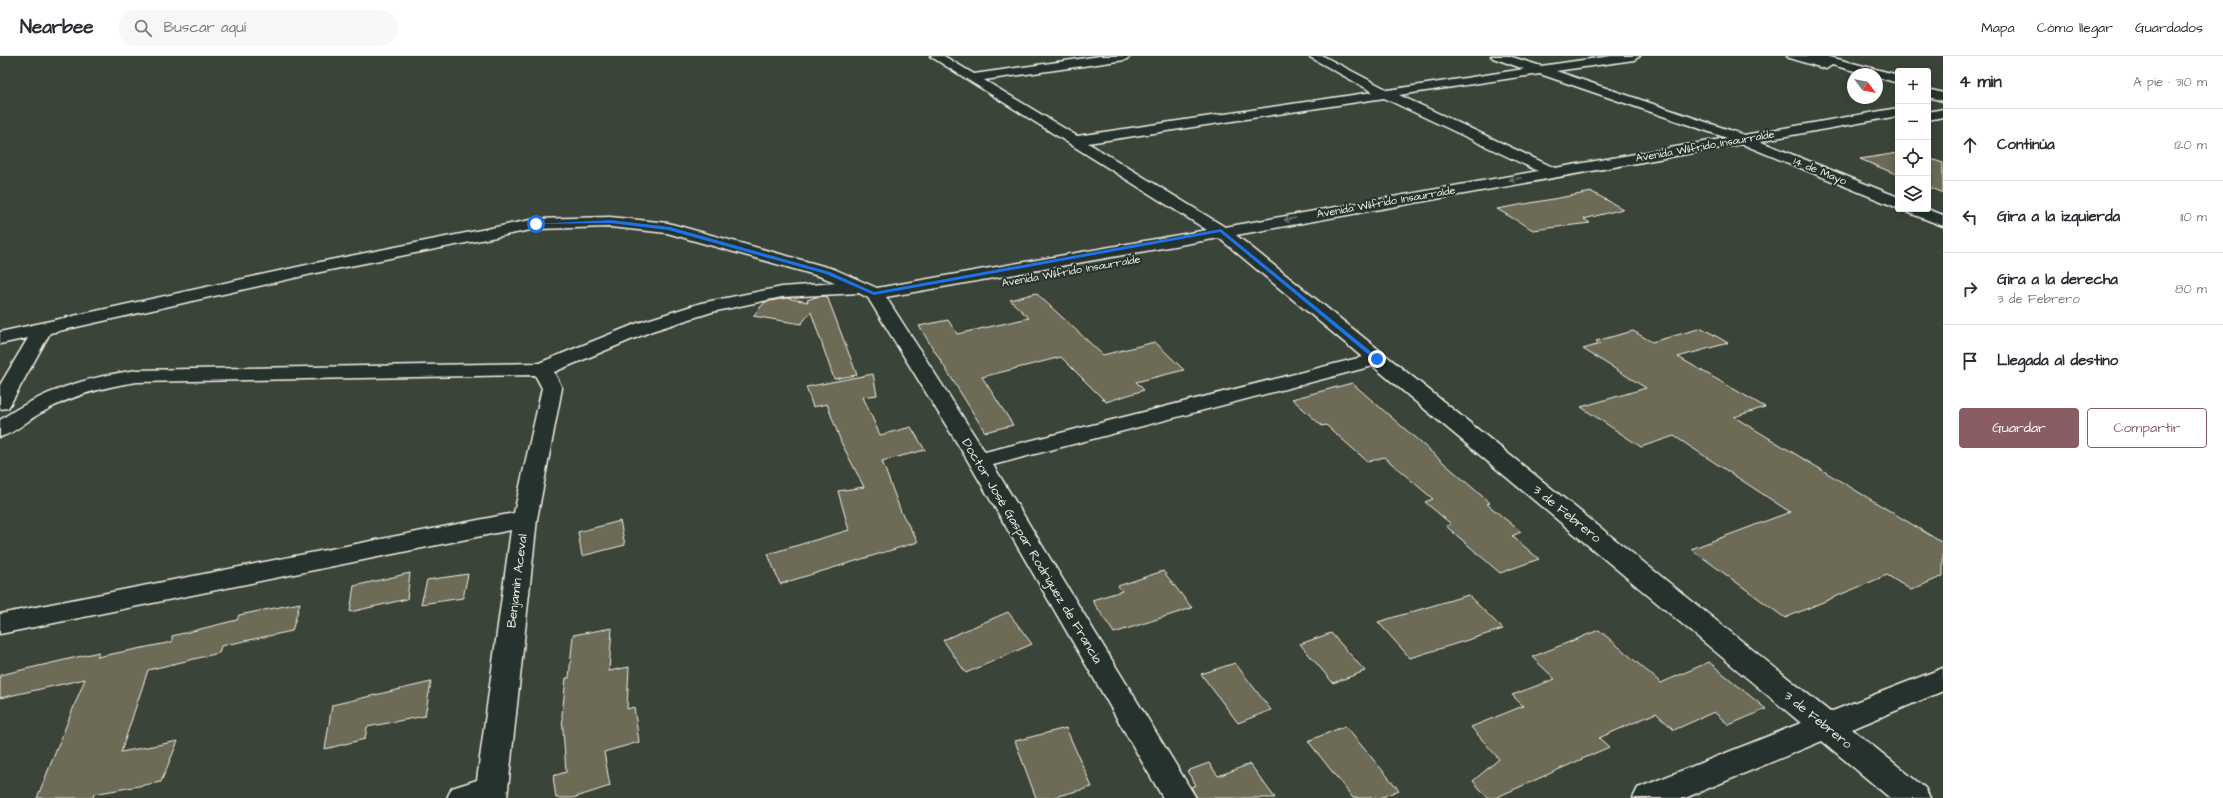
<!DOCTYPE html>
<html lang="es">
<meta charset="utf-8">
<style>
body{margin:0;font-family:"Architects Daughter",sans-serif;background:#f7f7f7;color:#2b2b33}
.controls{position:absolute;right:12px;top:12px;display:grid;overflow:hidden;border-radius:4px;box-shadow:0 2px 10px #0003}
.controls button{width:36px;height:36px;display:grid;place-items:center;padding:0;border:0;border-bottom:1px solid #e1e1e2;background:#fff;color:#2b2b33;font:20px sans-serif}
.compass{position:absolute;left:1847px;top:12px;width:36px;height:36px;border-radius:50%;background:#fff;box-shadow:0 2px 10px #0003;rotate:122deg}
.stop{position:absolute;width:12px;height:12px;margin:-9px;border:3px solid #1a73e8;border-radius:50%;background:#fff}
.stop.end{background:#1a73e8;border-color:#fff;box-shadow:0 1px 4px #0008}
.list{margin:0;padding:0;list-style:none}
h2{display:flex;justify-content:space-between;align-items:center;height:52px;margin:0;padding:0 16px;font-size:17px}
h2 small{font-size:13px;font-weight:400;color:#7c7c81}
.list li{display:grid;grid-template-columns:26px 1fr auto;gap:12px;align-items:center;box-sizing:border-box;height:72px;padding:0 16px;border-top:1px solid #e1e1e2}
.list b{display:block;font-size:15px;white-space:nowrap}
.list p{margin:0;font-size:13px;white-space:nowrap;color:#7c7c81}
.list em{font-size:13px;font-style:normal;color:#7c7c81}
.actions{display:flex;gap:8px;padding:12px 16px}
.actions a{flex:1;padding:9px 0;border:1px solid #8a5d65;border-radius:4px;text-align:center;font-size:14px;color:#8a5d65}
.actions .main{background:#8a5d65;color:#fff}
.icon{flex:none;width:22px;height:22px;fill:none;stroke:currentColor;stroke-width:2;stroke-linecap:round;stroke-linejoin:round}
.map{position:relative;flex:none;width:1943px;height:742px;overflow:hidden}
header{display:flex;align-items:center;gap:24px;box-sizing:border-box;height:56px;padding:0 20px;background:#fff;border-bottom:1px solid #e1e1e2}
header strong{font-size:19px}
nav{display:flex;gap:22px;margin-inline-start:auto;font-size:14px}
.search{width:280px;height:36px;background:#f7f7f7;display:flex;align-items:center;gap:10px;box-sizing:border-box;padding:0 14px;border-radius:22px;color:#7c7c81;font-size:15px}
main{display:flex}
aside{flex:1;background:#fff}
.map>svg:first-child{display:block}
</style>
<header>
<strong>Nearbee</strong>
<div class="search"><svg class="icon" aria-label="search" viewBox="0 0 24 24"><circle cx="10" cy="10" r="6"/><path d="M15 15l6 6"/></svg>Buscar aquí</div>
<nav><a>Mapa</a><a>Cómo llegar</a><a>Guardados</a></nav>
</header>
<main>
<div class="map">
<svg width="1943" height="742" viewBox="0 0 1943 742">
<rect width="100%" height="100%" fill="#3b4439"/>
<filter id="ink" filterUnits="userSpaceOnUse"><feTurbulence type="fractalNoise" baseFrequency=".025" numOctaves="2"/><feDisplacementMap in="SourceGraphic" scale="8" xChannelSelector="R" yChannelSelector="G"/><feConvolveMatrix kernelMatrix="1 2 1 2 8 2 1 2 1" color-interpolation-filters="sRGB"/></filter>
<g filter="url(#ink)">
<g fill="#6d6a56" stroke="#f4f1e8">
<polygon points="1898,97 1898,119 1860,103"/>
<polygon points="1928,102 1943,107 1943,137 1928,131"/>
<polygon points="1592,136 1623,153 1584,163 1590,167 1533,174 1497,153"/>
<polygon points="1036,237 1103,299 1155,286 1184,314 1136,326 1144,334 1106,346 1061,301 982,321 1013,369 985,376 919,270 948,264 957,278 1029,262 1010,244"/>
<polygon points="827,240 857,319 834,323 811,256 801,268 753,260 765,246 786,242 808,246 807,244 816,241"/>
<polygon points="1702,272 1728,287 1678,301 1765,351 1734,361 1943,487 1943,520 1911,534 1887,519 1785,562 1691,493 1790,456 1674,380 1641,391 1581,351 1646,332 1583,293 1600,288 1596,285 1633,275 1652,286"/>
<polygon points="873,318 877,339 863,341 880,379 911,371 925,394 882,405 901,456 918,486 780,528 768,498 849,474 838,435 864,431 841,386 827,348 813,351 806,331"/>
<polygon points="1352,327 1490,447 1487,448 1521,476 1512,480 1539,503 1500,517 1446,470 1451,468 1425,446 1433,443 1384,401 1368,406 1326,369 1322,370 1292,343"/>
<polygon points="620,465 625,489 582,500 578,476"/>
<polygon points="1163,515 1192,552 1114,577 1092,544 1122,535 1118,530"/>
<polygon points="410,517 407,543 350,556 354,530"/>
<polygon points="468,518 463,542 421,548 427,524"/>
<polygon points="1468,539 1503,573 1410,602 1378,566"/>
<polygon points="300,547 292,575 221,590 219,597 148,614 121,696 178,685 161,726 94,738 93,742 37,742 85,623 0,642 0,619 99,596 97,601 172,586 172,580 237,564 239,559"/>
<polygon points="1008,556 1032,588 966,617 943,584"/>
<polygon points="612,572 609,615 629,611 627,653 634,651 639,686 604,696 610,730 573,742 556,742 553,720 566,716 562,659 566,622 569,622 573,579"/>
<polygon points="1599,574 1661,627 1709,606 1766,653 1729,669 1714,656 1674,674 1656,657 1599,682 1609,691 1495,742 1488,742 1473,725 1499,703 1471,671 1523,650 1512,639 1555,623 1532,601"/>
<polygon points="1331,577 1365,615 1333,627 1300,588"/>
<polygon points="1235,607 1271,654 1238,667 1201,618"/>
<polygon points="431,626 425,660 367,671 365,683 325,693 332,649"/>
<polygon points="1345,670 1399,734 1380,742 1353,742 1308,685"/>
<polygon points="1066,672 1092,731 1050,742 1036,742 1015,685"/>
<polygon points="1209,707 1218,720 1250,708 1275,742 1197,742 1191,731 1196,729 1187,715"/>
</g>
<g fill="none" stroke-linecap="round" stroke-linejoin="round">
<defs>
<g id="minor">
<path d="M930 0H944L974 18 1100 0H1131L1125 4 984 24 1077 80 1373 36 1308 0H1323L1388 34 1524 13 1493 2 1491 0H1509L1541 10 1611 0H1640L1634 4 1556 15 1744 79 1898 52V60L1759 85 1898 141V152L1742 88 1236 179 1830 656 1943 612V635L1852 673 1925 732 1930 742H1890L1822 685 1685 742H1633L1638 732 1801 667 1373 310 993 409 1196 742H1163L968 405 873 250 868 242 859 237 782 241 712 256 652 275 554 316 562 332 537 463 507 742H447L452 732 477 724 511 474 0 578V558L514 457 542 332 535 319 137 326C103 331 73 339 43 356 28 363 16 377 0 381V364C42 335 87 321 137 314L539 307 638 267 701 247 782 231 837 227 822 221 667 177 610 171 536 173 325 215 50 277 11 347 8 352 0 353V329L28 282 0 288V276L325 205 536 163 610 161 668 167 834 213 877 232 1207 174ZM1540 18 1727 82 1555 112 1399 39ZM1384 42 1538 115 1225 171 1088 87ZM1219 182 1362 301 985 396 886 241Z"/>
<polygon points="1787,0 1826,0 1898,19 1898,27 1877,21 1877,18 1866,18 1832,9 1826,13 1789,2"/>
<polygon points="1928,33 1943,37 1943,45 1928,41"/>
<polygon points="1943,53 1943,61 1928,64 1928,56"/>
<polygon points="1905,153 1927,153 1943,159 1943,170 1907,156"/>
</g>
</defs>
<use href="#minor" stroke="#f4f1e8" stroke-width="3"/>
<use href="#minor" fill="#26332d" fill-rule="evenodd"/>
</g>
<defs><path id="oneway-shaft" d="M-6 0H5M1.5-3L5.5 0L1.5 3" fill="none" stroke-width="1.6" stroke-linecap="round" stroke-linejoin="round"/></defs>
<g stroke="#6e766e">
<use href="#oneway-shaft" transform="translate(1515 123) rotate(170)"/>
<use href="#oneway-shaft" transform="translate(1290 163) rotate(170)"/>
</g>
</g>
<polygon fill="#1a73e8" points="610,164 670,171 830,216 874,236 1221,173 1380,303 1375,304 1220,176 874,239 826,218 668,174 610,167 533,168"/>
<g text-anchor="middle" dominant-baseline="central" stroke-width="4" stroke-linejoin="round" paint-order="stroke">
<g font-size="11" fill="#f4f1e8" stroke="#26332d">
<text transform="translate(1705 90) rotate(-10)">Avenida Wilfrido Insaurralde</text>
<text transform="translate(1820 115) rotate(22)">14 de Mayo</text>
<text transform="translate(1386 146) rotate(-10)">Avenida Wilfrido Insaurralde</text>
<text transform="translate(1071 215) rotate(-10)">Avenida Wilfrido Insaurralde</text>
</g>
<g font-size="13" fill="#f4f1e8" stroke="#26332d">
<text transform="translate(1567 458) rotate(39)">3 de Febrero</text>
<text transform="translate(1032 495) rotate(59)">Doctor José Gaspar Rodriguez de Francia</text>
<text transform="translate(517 525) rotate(-83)">Benjamín Aceval</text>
<text transform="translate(1818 664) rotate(39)">3 de Febrero</text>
</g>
</g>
</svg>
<div class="controls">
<button>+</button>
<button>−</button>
<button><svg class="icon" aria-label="locate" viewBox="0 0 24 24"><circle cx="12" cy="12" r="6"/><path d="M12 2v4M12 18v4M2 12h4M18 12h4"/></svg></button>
<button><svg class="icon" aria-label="layers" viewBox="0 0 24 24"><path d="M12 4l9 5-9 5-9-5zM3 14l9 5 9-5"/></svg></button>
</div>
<svg class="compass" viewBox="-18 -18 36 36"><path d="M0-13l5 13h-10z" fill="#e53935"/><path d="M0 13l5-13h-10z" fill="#7c7c81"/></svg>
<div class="stop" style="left:536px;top:168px"></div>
<div class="stop end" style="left:1377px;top:303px"></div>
</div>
<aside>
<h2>4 min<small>A pie · 310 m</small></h2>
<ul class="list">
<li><svg class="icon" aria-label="ahead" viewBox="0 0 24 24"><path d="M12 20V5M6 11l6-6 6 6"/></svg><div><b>Continúa</b></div><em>120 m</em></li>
<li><svg class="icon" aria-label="left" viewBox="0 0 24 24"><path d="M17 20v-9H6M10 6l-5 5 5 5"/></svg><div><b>Gira a la izquierda</b></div><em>110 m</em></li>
<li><svg class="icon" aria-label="right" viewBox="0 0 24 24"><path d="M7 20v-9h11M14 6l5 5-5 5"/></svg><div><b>Gira a la derecha</b><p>3 de Febrero</p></div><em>80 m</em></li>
<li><svg class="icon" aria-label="arrive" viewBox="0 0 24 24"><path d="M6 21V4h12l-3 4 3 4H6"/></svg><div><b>Llegada al destino</b></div></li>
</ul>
<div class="actions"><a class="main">Guardar</a><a>Compartir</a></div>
</aside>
</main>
